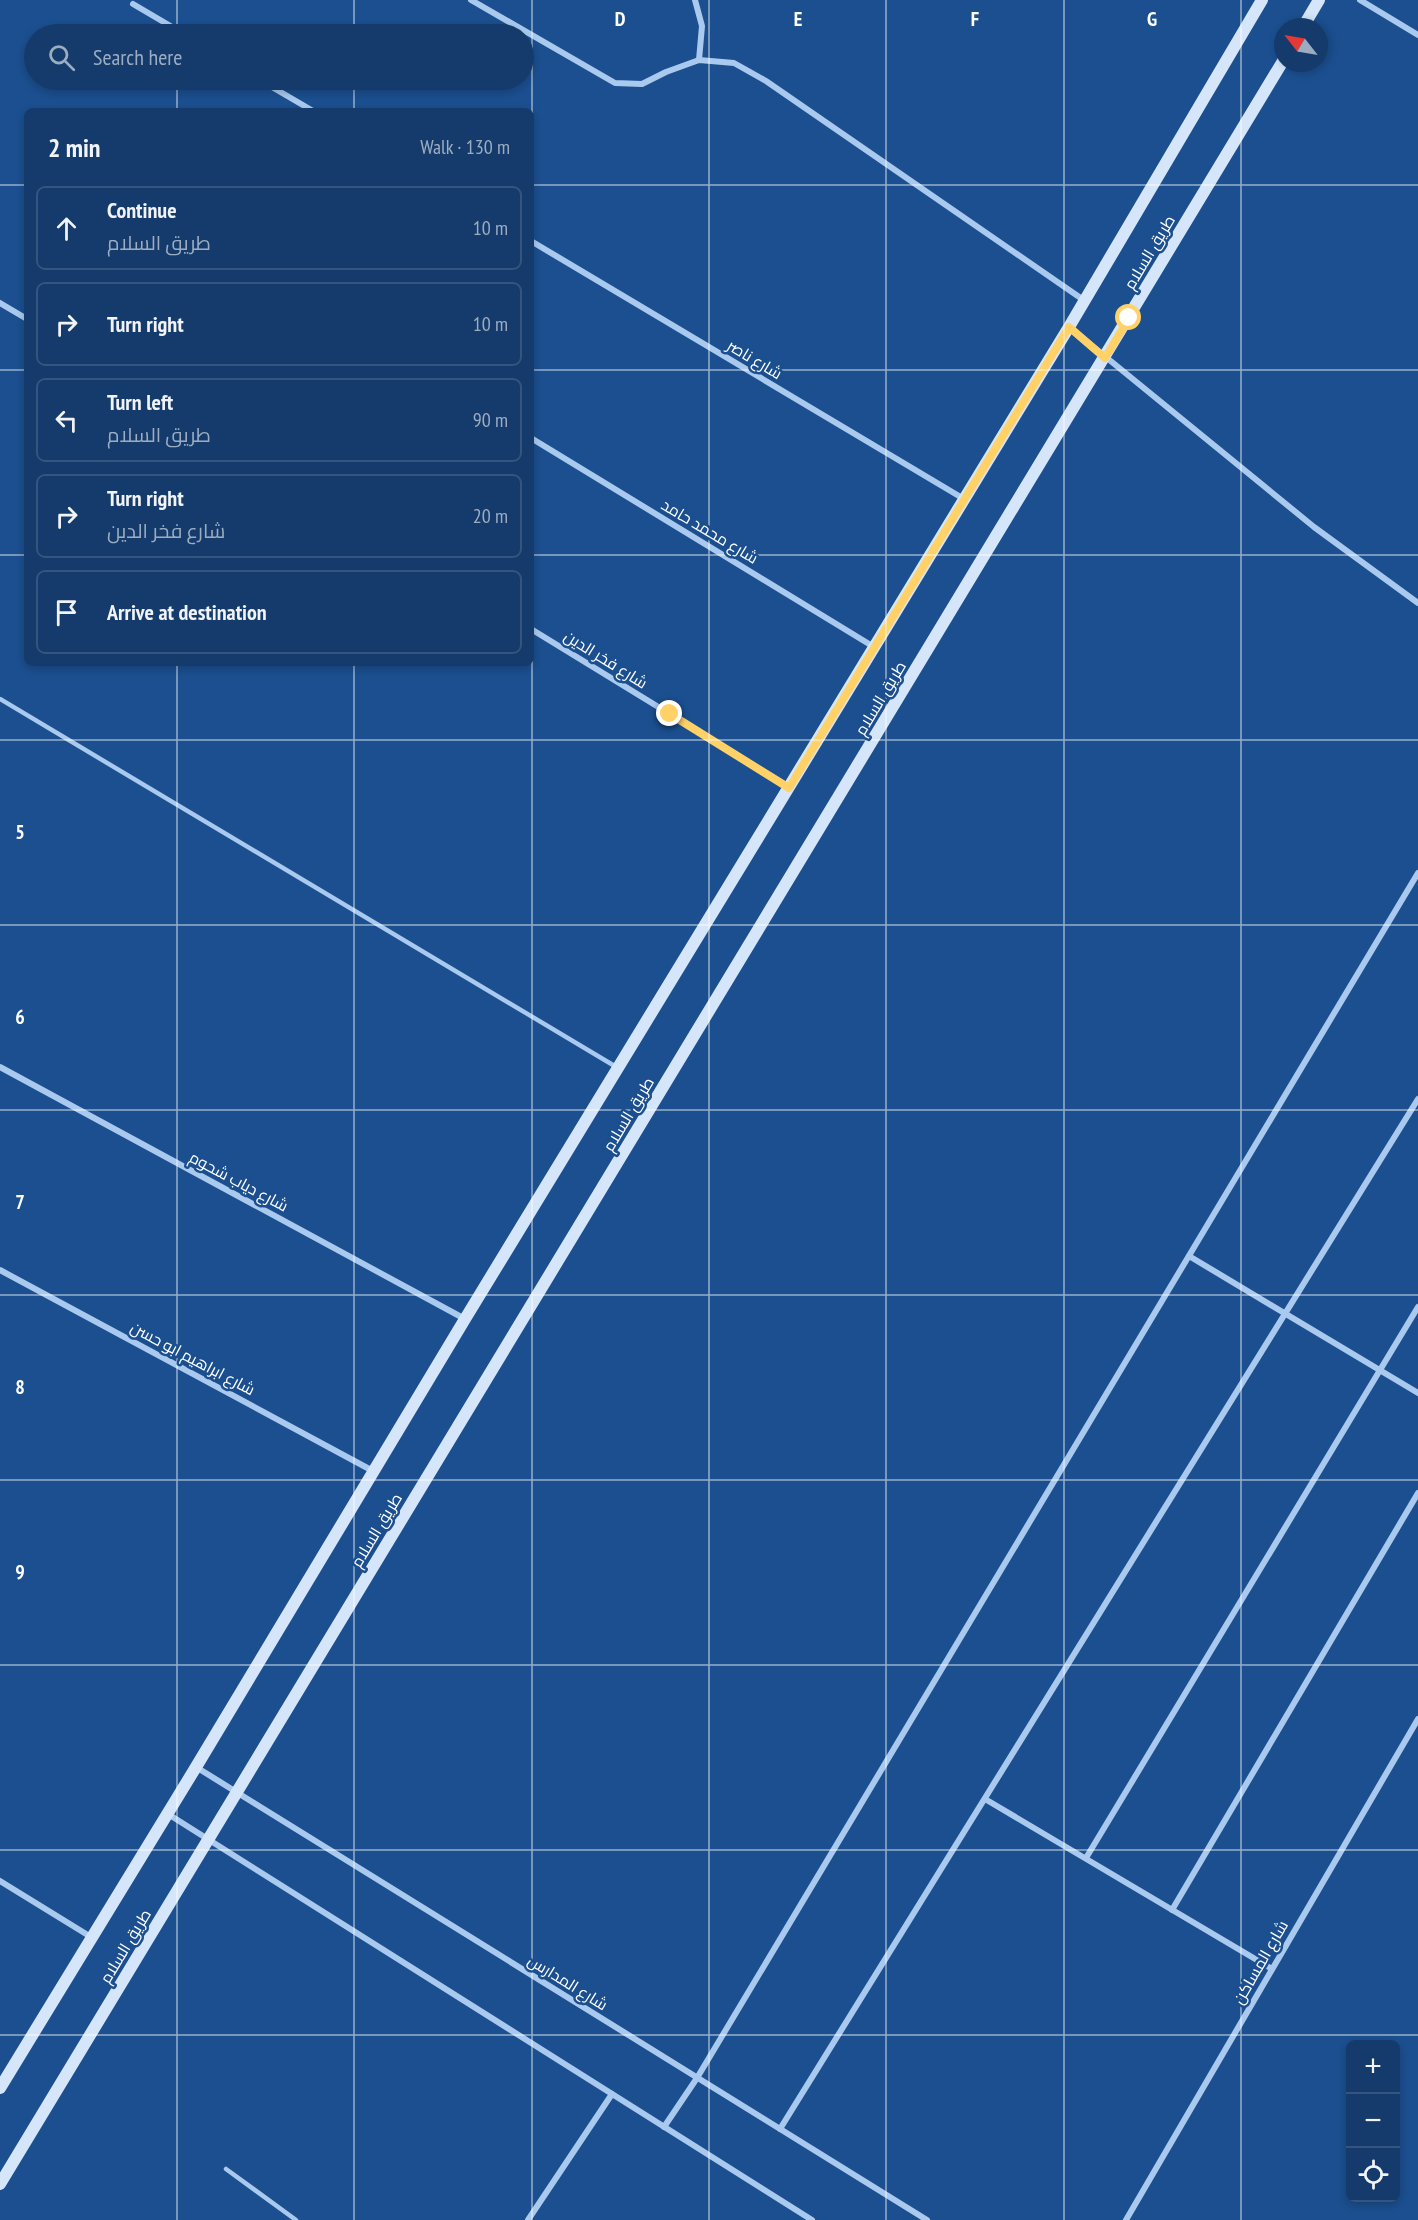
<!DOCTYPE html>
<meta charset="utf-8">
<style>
body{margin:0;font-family:"PT Sans Narrow",Cairo,sans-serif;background:#214673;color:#f1f3f6}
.controls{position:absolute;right:18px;bottom:18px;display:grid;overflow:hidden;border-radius:9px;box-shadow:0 3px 9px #0003}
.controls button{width:54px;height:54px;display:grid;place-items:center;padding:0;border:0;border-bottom:2px solid #33557e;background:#143b6b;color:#f1f3f6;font:30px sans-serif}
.compass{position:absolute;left:1274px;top:18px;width:54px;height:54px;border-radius:50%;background:#143b6b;box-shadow:0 3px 9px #0003;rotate:301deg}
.stop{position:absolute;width:18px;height:18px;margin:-14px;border:4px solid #ffd166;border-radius:50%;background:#fff}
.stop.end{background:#ffd166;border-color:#fff;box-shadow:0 2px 6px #0008}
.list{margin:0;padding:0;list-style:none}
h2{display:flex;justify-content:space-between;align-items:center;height:78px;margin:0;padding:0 24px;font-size:26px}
h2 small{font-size:20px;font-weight:400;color:#9dadc1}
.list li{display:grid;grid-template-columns:39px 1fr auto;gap:18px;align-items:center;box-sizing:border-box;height:84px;margin:0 12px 12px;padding:0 12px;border:2px solid #33557e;border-radius:9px}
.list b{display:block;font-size:22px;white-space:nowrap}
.list p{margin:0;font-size:20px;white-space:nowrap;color:#9dadc1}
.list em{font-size:20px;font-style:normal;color:#9dadc1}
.icon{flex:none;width:33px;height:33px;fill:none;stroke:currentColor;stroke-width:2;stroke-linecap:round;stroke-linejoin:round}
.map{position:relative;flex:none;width:1418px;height:2220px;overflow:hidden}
.search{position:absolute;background:#143b6b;box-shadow:0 3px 9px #0003;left:24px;top:24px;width:510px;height:66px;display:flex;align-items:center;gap:15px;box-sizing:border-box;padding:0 21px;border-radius:33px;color:#9dadc1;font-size:22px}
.panel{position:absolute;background:#143b6b;box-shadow:0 3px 9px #0003;left:24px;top:108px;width:510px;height:558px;border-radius:9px}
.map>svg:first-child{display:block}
</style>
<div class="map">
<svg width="1418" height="2220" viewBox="0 0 1418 2220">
<rect width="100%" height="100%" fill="#1b4f8f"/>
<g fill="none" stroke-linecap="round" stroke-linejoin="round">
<g stroke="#a9c9ee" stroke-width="4.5">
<polyline points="0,699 618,1068"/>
<polyline points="226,2169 296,2220"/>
</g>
<g stroke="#a9c9ee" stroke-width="6">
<polyline points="471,0 615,83 642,84 666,72 699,60 734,63 766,81 1085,301"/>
<polyline points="695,0 702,26 699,60"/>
<polyline points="1360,0 1418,35"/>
<polyline points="133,4 184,34"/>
<polyline points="260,80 313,111"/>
<polyline points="531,241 964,499"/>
<polyline points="0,303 27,319"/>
<polyline points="1069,327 1314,527 1418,603"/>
<polyline points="531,438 874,647"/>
<polyline points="531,629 789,787"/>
<polyline points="0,1067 465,1319"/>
<polyline points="1189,1256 1418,1393"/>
<polyline points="0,1270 373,1471"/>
<polyline points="196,1767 927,2220"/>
<polyline points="985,1799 1272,1969"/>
<polyline points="168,1814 812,2220"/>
<polyline points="1086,1858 1418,1307"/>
<polyline points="0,1881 91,1937"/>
<polyline points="1172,1910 1418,1493"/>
<polyline points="664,2127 697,2078 1418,873"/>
<polyline points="780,2129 1418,1099"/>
<polyline points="528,2220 612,2094"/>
<polyline points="1126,2220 1418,1719"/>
</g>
<g stroke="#d6e6fa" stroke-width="12">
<polyline points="1303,27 1319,0"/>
<polyline points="0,2088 196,1767 465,1319 1069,327 1262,0"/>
<polyline points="0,2184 1283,61"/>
</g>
</g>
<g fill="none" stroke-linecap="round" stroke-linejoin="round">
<polyline stroke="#ffd166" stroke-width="8" points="670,714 789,788 1069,327 1105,358 1129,318"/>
</g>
<path fill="none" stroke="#fff" stroke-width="1.5" stroke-opacity="0.55" d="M177 0V34M354 0V34M532 0V2220M709 0V2220M886 0V2220M1064 0V2220M1241 0V2220M177 80V111M354 80V111M0 185H27M531 185H1418M0 370H27M531 370H1418M0 555H27M531 555H1418M177 663V2220M354 663V2220M0 740H1418M0 925H1418M0 1110H1418M0 1295H1418M0 1480H1418M0 1665H1418M0 1850H1418M0 2035H1418"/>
<g text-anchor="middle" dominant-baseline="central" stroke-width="5" stroke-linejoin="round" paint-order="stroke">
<g font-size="16" fill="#fff" stroke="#1b4f8f">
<text transform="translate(1149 252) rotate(-59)">طريق السلام</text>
<text transform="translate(755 359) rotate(31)">شارع ناصر</text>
<text transform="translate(710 531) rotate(31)">شارع محمد حامد</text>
<text transform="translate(606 659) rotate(32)">شارع فخر الدين</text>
<text transform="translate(880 698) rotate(-59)">طريق السلام</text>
<text transform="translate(628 1114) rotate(-59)">طريق السلام</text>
<text transform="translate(239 1181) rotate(28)">شارع دياب شحوم</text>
<text transform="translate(193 1358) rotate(28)">شارع ابراهيم ابو حسن</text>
<text transform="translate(376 1530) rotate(-59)">طريق السلام</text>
<text transform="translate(125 1946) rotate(-59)">طريق السلام</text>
<text transform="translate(1260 1962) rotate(-60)">شارع المساكن</text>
<text transform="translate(568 1982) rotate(32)">شارع المدارس</text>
</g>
</g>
<g font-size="20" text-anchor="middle" font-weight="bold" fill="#fff" stroke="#1b4f8f" stroke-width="5" stroke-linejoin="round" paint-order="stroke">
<text x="620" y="26">D</text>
<text x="798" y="26">E</text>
<text x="975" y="26">F</text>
<text x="1152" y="26">G</text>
<text x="20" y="839">5</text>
<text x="20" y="1024">6</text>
<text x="20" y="1209">7</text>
<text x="20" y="1394">8</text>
<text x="20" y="1579">9</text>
</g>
</svg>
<div class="controls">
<button>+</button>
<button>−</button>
<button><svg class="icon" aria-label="locate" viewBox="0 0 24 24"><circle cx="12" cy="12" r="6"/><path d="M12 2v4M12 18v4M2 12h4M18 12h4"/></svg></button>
</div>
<svg class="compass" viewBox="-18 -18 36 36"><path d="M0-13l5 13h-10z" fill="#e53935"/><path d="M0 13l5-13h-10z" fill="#9dadc1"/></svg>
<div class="stop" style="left:1129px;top:318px"></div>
<div class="stop end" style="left:670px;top:714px"></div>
<div class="search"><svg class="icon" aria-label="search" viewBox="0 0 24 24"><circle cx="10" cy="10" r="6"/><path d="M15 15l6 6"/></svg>Search here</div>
<section class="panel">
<h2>2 min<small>Walk · 130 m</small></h2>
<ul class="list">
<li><svg class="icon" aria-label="ahead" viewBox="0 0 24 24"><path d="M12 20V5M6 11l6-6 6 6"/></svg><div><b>Continue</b><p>طريق السلام</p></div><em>10 m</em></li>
<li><svg class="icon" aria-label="right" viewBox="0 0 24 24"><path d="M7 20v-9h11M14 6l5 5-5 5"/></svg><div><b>Turn right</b></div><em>10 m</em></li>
<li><svg class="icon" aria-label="left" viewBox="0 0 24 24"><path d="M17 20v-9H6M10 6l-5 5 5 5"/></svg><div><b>Turn left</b><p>طريق السلام</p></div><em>90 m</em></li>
<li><svg class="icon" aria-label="right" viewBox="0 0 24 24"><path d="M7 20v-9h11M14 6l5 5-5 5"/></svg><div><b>Turn right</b><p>شارع فخر الدين</p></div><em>20 m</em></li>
<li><svg class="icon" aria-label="arrive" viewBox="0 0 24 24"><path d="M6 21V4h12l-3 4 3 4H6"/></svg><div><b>Arrive at destination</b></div></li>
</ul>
</section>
</div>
